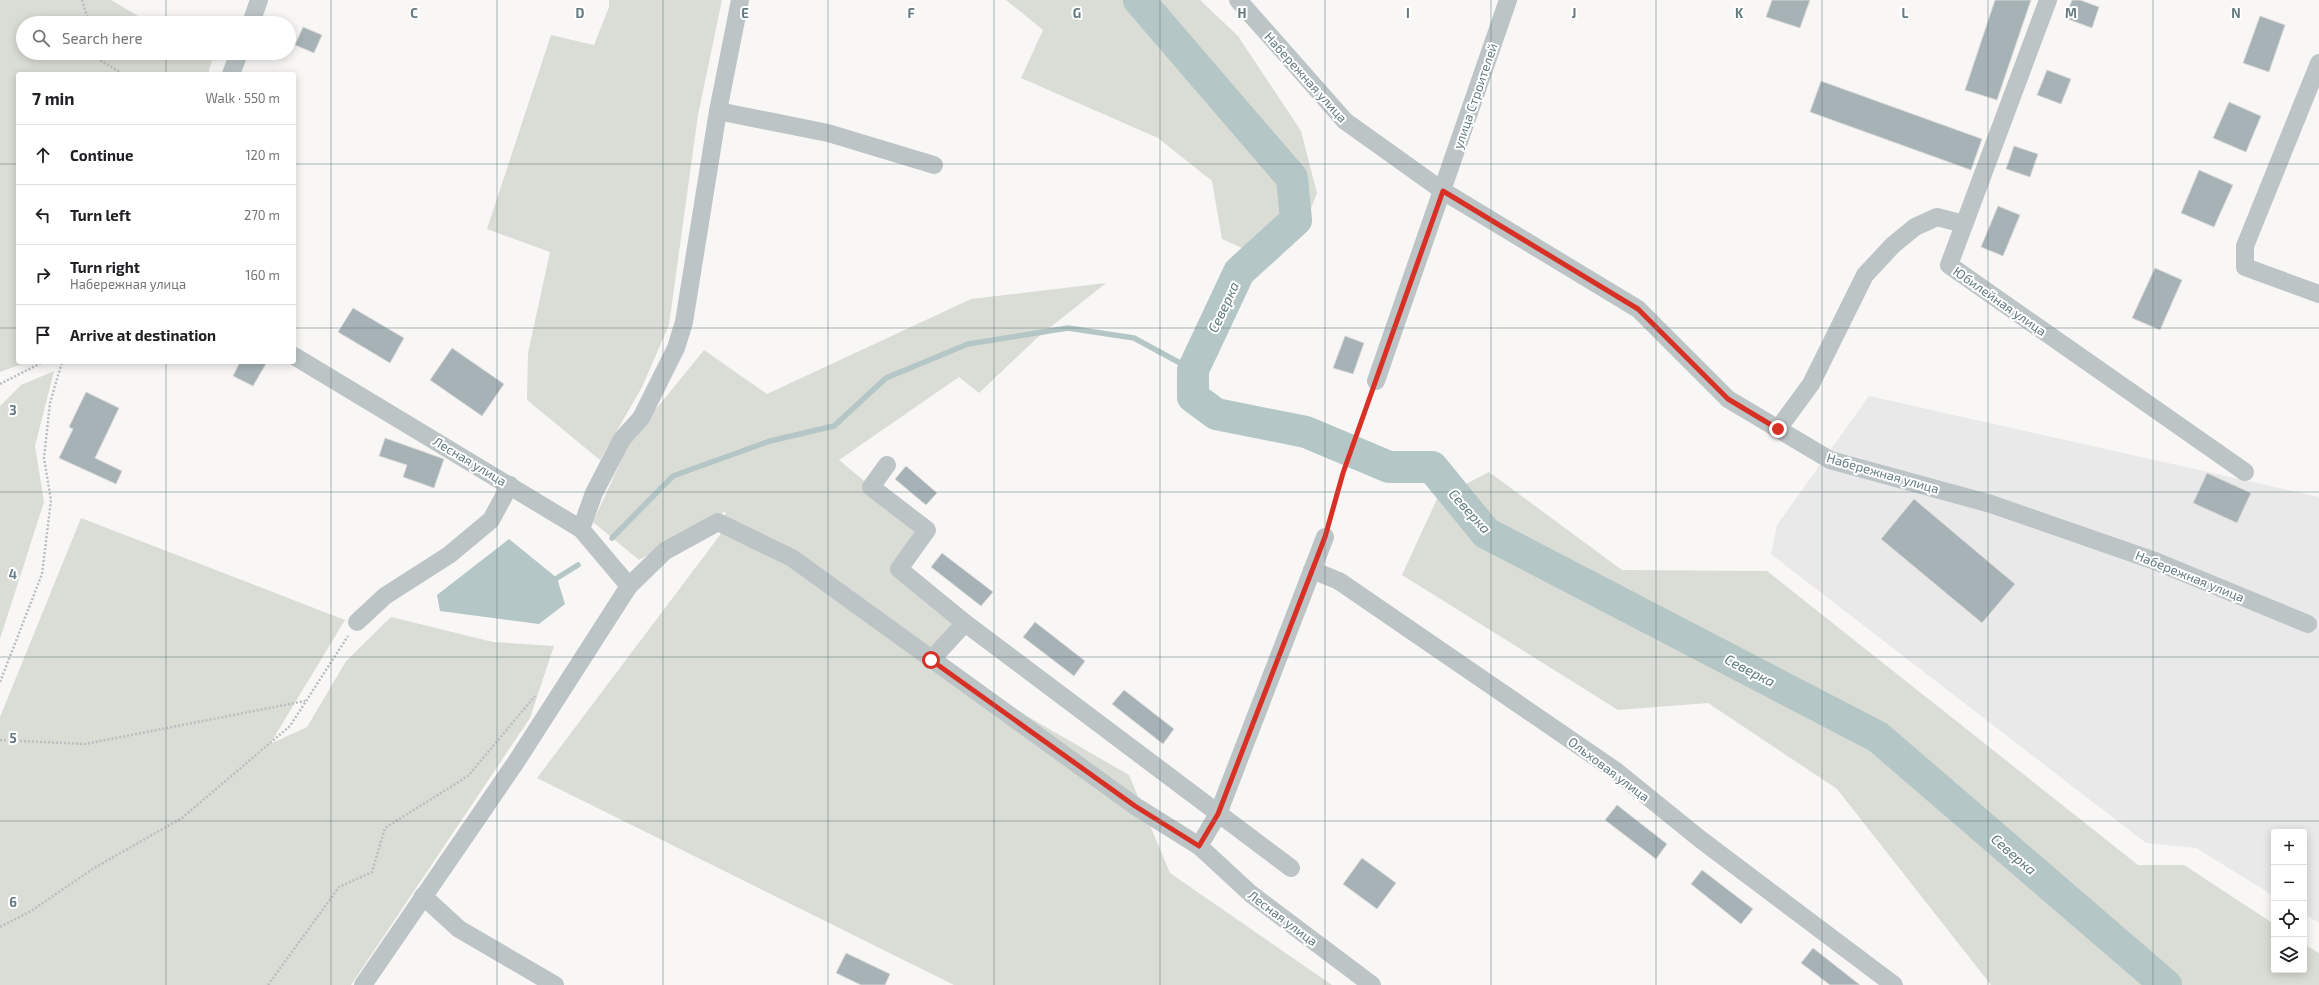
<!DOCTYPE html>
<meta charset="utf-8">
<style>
body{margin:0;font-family:"Exo 2",sans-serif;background:#f2f2f2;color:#202124}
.controls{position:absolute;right:12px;bottom:12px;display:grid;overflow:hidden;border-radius:4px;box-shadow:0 2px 10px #0003}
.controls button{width:36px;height:36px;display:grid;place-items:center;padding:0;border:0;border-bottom:1px solid #e0e0e0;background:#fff;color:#202124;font:20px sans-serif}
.stop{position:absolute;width:12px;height:12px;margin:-9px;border:3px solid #d93025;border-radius:50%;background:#fff}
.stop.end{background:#d93025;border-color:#fff;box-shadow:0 1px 4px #0008}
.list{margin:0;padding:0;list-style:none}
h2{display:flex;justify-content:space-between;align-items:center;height:52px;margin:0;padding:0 16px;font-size:17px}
h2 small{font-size:13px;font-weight:400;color:#757577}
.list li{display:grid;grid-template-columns:26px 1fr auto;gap:12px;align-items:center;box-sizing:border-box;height:60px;padding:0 16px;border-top:1px solid #e0e0e0}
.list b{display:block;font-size:15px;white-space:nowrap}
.list p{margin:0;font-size:13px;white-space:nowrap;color:#757577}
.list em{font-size:13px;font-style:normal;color:#757577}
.icon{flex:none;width:22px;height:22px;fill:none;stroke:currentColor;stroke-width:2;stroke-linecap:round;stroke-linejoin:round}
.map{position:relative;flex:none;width:2319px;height:985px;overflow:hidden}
.search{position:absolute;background:#fff;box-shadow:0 2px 10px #0003;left:16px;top:16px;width:280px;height:44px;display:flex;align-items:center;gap:10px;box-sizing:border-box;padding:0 14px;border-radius:22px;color:#757577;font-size:15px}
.panel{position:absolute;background:#fff;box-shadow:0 2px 10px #0003;left:16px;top:72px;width:280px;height:292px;border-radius:4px}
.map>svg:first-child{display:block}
</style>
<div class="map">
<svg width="2319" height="985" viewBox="0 0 2319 985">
<rect width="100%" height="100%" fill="#f8f7f5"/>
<polygon fill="#e9e9e9" points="1869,396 2319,497 2319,923 2304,914 2304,832 2274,832 2274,896 2196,848 2146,843 1771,554 1777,525"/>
<g fill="#daddd5">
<polygon points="0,0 111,0 150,23 23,23 23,53 200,53 212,60 208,74 18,74 18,362 28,362 0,372"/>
<polygon points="609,0 722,0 698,115 669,325 642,387 600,460 527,400 528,353 550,252 487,229 551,35 594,45 609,7"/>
<polygon points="1006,0 1200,0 1238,36 1301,131 1317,193 1301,234 1271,261 1222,239 1212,181 1158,138 1021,78 1043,30"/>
<polygon points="1106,283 1037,338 979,393 959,377 839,460 923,530 894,570 958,622 923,656 1129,775 1170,873 1332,985 954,985 537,778 720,535 726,511 639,560 593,522 630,441 704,350 767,394 971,299"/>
<polygon points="54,371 35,446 44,502 0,639 0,406 21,385"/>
<polygon points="1489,472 1622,570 1767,571 2138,865 2184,865 2274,924 2274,970 2304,970 2304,944 2319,953 2319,985 1991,985 1837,789 1708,703 1618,710 1402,575 1437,499"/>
<polygon points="81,518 345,620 270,744 307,727 346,661 391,617 493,642 554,646 530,718 351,985 0,985 0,717"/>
</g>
<polygon fill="#b4c6c6" points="509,539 557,578 565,604 539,624 440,611 437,595"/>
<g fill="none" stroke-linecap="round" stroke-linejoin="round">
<g stroke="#b4c6c6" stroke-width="5.5">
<polyline points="612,538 673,476 770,441 834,426 886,378 968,344 1068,328 1134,338 1193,370"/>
<polyline points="557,578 578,565"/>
</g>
<polyline stroke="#b4c6c6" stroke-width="32" points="1139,0 1292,178 1296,220 1239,272 1193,370 1193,397 1216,414 1306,432 1389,467 1432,467 1486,533 1878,737 2166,985"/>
</g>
<g fill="#a6b2b5" stroke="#dad9d8">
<polygon points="1772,0 1810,0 1800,28 1766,17"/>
<polygon points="1995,0 2031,0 1997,100 1965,90"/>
<polygon points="2072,0 2080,0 2099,7 2092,28 2065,18"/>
<polygon points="2260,16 2285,25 2269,72 2243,63"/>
<polygon points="303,27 322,35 314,53 295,45"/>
<polygon points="2047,70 2071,79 2061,104 2037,95"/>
<polygon points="1821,81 1982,139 1971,170 1810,112"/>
<polygon points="2229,102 2261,116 2246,152 2213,138"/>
<polygon points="2014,146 2038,154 2030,177 2006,169"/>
<polygon points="2199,170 2233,185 2214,227 2181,213"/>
<polygon points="1998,206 2020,215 2003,256 1981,247"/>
<polygon points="2155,268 2182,280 2160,330 2132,318"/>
<polygon points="353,308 404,338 390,363 338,332"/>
<polygon points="1345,336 1364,343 1353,374 1333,368"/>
<polygon points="452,348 504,384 482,416 430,380"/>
<polygon points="240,362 267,362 253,386 233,376"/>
<polygon points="86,392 119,408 95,458 122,471 116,484 59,458 73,429 69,427"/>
<polygon points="385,438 444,459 434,488 403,477 407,465 379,456"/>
<polygon points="906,466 937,493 926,505 895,479"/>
<polygon points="2207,473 2251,493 2237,523 2193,503"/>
<polygon points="1914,499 2015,584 1982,623 1881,539"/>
<polygon points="942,553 993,592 981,606 931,567"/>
<polygon points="1035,622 1085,661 1074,676 1023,637"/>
<polygon points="1124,690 1174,729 1163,744 1112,704"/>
<polygon points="1617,805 1667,844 1656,859 1605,820"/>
<polygon points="1362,858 1396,883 1377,909 1343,884"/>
<polygon points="1702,870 1753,909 1741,924 1691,884"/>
<polygon points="1813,948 1860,985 1830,985 1801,963"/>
<polygon points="846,953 890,974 885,985 861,985 836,973"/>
</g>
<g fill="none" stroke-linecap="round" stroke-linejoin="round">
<g stroke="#b9bec0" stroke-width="2.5" stroke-dasharray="2 2" stroke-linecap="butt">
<polyline points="82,0 89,23"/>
<polyline points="97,53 100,60 123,74"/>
<polyline points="0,384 43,362"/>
<polyline points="1329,520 1343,473 1371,396"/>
<polyline points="0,682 42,574 51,500 44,458 50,403 62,362"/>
<polyline points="0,740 85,744 305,701"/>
<polyline points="0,927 31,911 94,868 182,818 290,726 348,636"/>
<polyline points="268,985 339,887 372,872 385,828 468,776 535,696"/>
</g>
<g stroke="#bcc4c6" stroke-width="18">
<polyline points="1238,0 1345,121 1443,191 1638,309 1728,399 1830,460 1991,504 2155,561 2308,624"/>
<polyline points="2048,0 1949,265 2245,472"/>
<polyline points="251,23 259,0"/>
<polyline points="2319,63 2245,246 2245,267 2319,294"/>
<polyline points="231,74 239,53"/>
<polyline points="718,111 828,133 934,165"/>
<polyline points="294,356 581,529 629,586"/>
<polyline points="1376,381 1508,0"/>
<polyline points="1778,429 1811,384 1865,275 1893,245 1915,227 1937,217 1964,224"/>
<polyline points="887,465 871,487 927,530 899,569 965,623 1291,868"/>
<polyline points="581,529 594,493 622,439 641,418 676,348 684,322 718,111 740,0"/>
<polyline points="1312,570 1339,581 1616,771 1700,839 1894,985"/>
<polyline points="357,622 385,596 449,555 491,520 510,485"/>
<polyline points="931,660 965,623"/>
<polyline points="1199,846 1218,814 1325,537"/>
<polyline points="423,896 459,929 555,985"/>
<polyline points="363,985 516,762 629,586 665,551 718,522 792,558 1135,806 1199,846 1251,894 1372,985"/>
</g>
</g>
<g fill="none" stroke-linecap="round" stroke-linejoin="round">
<polyline stroke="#d93025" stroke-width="5" points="931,660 1135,806 1199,846 1218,814 1325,537 1343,473 1443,191 1638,309 1728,399 1778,429"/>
</g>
<path fill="none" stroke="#637a80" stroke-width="1" stroke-opacity="0.55" d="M166 0V23M331 0V985M497 0V985M663 0V985M828 0V985M994 0V985M1160 0V985M1325 0V985M1491 0V985M1656 0V985M1822 0V985M1988 0V985M2153 0V985M166 53V74M0 164H18M294 164H2319M0 328H18M294 328H2319M166 362V985M0 492H2319M0 657H2319M0 821H2319"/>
<g text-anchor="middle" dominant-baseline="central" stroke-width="4" stroke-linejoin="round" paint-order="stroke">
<g font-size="13" fill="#637a80" stroke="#fff">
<text transform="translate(1306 77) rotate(48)">Набережная улица</text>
<text transform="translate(1475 96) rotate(-71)">улица Строителей</text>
<text transform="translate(2000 301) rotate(35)">Юбилейная улица</text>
<text transform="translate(470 461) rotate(31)">Лесная улица</text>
<text transform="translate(1883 473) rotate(16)">Набережная улица</text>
<text transform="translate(2190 576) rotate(22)">Набережная улица</text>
<text transform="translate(1609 769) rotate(37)">Ольховая улица</text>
<text transform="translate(1283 918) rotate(37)">Лесная улица</text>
</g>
<g font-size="14" font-style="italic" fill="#5e7a7b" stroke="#fff">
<text transform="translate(1223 307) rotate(-65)">Северка</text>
<text transform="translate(1470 511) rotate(48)">Северка</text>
<text transform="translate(1750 670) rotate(27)">Северка</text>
<text transform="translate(2014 854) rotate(41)">Северка</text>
</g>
</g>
<g font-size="13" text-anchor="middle" font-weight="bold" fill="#637a80" stroke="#fff" stroke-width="4" stroke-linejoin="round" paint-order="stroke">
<text x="414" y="18">C</text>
<text x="580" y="18">D</text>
<text x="745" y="18">E</text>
<text x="911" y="18">F</text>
<text x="1077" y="18">G</text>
<text x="1242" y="18">H</text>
<text x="1408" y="18">I</text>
<text x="1574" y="18">J</text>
<text x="1739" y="18">K</text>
<text x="1905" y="18">L</text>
<text x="2071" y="18">M</text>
<text x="2236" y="18">N</text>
<text x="13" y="415">3</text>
<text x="13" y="579">4</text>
<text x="13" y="743">5</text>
<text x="13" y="907">6</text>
</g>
</svg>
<div class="controls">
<button>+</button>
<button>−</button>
<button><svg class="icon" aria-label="locate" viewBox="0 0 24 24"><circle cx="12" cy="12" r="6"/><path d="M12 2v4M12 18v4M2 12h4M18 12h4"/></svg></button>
<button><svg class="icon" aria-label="layers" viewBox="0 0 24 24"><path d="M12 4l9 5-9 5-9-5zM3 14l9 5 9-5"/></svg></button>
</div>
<div class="stop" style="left:931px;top:660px"></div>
<div class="stop end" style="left:1778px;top:429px"></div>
<div class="search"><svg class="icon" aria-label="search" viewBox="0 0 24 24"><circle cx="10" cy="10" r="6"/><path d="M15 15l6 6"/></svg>Search here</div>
<section class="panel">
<h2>7 min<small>Walk · 550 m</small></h2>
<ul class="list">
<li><svg class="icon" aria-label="ahead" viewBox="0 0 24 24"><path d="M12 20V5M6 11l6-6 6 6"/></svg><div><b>Continue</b></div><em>120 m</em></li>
<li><svg class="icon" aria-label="left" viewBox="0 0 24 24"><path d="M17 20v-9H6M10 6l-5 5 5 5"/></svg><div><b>Turn left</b></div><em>270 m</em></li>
<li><svg class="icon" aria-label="right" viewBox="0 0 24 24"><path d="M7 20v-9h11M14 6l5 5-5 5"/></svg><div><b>Turn right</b><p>Набережная улица</p></div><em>160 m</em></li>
<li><svg class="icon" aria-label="arrive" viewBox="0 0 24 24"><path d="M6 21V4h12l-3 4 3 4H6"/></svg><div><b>Arrive at destination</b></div></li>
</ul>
</section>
</div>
